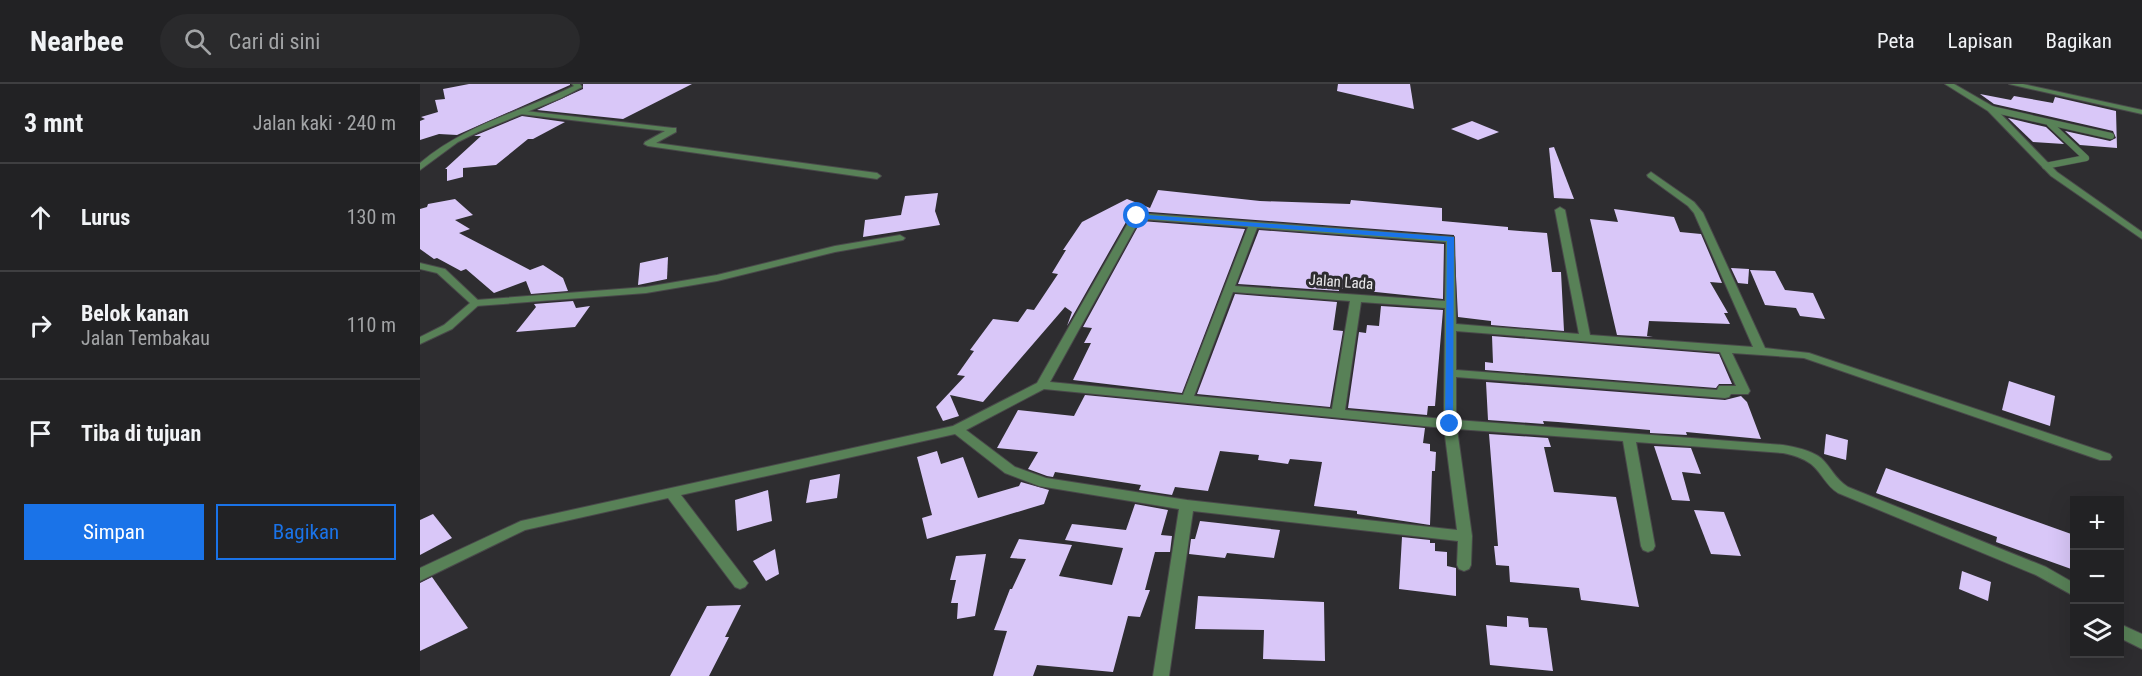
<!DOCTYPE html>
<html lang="id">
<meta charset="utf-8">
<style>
body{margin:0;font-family:"Roboto Condensed",sans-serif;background:#2a2a2c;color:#f1f3f6}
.controls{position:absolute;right:18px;bottom:18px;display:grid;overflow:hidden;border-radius:0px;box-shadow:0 6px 24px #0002}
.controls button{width:54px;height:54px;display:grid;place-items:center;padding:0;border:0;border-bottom:2px solid #3f3f41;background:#222224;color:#f1f3f6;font:30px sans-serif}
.stop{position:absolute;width:18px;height:18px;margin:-14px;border:4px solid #1a73e8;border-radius:50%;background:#fff}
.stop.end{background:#1a73e8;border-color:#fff;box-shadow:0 2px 6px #0008}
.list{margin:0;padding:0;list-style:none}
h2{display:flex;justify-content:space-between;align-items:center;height:78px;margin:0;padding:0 24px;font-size:26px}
h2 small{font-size:20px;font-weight:400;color:#a2a4a6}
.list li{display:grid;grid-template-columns:39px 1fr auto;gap:18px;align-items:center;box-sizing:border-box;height:108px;padding:0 24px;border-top:2px solid #3f3f41}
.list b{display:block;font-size:22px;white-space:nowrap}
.list p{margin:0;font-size:20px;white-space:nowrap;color:#a2a4a6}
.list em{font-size:20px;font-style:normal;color:#a2a4a6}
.actions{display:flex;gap:12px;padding:18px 24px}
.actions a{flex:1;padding:14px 0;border:2px solid #1a73e8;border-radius:0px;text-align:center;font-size:21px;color:#1a73e8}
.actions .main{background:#1a73e8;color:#fff}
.icon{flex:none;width:33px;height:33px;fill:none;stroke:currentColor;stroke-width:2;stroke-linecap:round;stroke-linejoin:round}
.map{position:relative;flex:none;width:1722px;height:592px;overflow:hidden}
header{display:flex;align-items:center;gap:36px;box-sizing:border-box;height:84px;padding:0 30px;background:#222224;border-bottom:2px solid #3f3f41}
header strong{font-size:28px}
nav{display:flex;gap:33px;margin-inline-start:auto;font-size:21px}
.search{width:420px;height:54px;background:#2a2a2c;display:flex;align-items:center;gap:15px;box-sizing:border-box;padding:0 21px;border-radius:33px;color:#a2a4a6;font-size:22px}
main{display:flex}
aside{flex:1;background:#222224}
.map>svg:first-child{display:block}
</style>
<header>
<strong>Nearbee</strong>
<div class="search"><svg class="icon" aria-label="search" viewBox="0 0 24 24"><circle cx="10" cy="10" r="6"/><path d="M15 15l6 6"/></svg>Cari di sini</div>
<nav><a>Peta</a><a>Lapisan</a><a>Bagikan</a></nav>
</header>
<main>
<aside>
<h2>3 mnt<small>Jalan kaki · 240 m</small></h2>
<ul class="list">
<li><svg class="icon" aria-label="ahead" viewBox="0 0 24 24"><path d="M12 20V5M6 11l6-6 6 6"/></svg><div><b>Lurus</b></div><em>130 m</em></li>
<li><svg class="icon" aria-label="right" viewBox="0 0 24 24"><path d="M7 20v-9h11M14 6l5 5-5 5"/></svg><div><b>Belok kanan</b><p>Jalan Tembakau</p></div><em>110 m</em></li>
<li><svg class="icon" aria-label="arrive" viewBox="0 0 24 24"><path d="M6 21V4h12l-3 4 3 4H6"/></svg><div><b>Tiba di tujuan</b></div></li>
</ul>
<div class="actions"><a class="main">Simpan</a><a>Bagikan</a></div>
</aside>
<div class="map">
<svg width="1722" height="592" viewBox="0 0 1722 592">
<rect width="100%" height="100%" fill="#2e2d30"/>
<g fill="#d9c7f8">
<polygon points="49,0 150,0 150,1 37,51 19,50 0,56 0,37 5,35 1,33 18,28 15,16 25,15 23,5"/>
<polygon points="163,0 272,0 203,35 117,26 163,5"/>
<polygon points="918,0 990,0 994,25 917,7"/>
<polygon points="1560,10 1591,16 1594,12 1633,19 1635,13 1696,27 1697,64 1660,61 1645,47 1690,57 1696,54 1693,47 1574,20"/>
<polygon points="102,32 145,38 113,55 108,55 76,81 43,84 43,93 27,97 27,85 25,85 61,52 54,52"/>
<polygon points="1588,34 1626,43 1644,60 1613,58"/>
<polygon points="1052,37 1079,48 1058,56 1031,45"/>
<polygon points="1134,63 1154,115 1134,114 1129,64"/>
<polygon points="738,106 840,117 930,120 931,116 1022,124 1022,137 1088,143 1088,146 1127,149 1132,188 1141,188 1144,247 1071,241 1071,237 1038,233 1034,151 717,127 710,131 647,242 652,228 645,223 563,318 530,311 539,332 523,337 516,323 545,292 537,291 554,267 550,266 573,235 598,238 607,225 614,226 638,190 632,189 646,166 643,166 662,138 707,115 730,124"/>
<polygon points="518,109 515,127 520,141 443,153 445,136 481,131 485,112"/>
<polygon points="35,115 53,131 35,136 50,145 39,149 110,186 123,181 143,194 148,207 111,210 106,197 74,209 46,185 41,187 17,174 14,175 0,165 0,125 7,123 8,120"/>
<polygon points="1194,125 1254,133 1260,148 1281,150 1302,199 1290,198 1308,229 1304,229 1310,240 1229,237 1227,252 1233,253 1197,251 1170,135 1198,138"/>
<polygon points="721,137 825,145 762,309 653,296 671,259 664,259 672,244 663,243"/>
<polygon points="839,146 1024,160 1023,215 927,205 919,205 919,207 818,200"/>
<polygon points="248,173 247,195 218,201 220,179"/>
<polygon points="1311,184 1329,185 1328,200 1318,199"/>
<polygon points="1330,186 1355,187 1365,206 1393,209 1405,235 1380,232 1376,224 1345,221"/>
<polygon points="815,210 917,218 913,246 923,247 910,323 777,310"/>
<polygon points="153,217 156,224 170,222 155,243 96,248 116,223 114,220"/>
<polygon points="961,222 1023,226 1015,322 1008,322 1007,331 928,324 939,248 946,249 947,241 959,242"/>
<polygon points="1072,252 1299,270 1312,300 1299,300 1296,304 1065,286 1065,278 1073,279"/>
<polygon points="1589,297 1635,312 1630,342 1582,326"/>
<polygon points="1066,298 1305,316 1321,312 1327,318 1341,355 1266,348 1267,351 1230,349 1230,346 1138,338 1123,337 1124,340 1068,336"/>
<polygon points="665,311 1005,344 1003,359 1010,360 1010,367 1016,368 1015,387 1012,387 1010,441 937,430 937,427 894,422 902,378 870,375 868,380 838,376 839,371 800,367 788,407 755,403 752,411 719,406 721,401 635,388 633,393 627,392 608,385 618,368 577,364 598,326 654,332"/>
<polygon points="1069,350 1128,354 1131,363 1124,363 1134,408 1196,413 1219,523 1161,516 1159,504 1090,498 1089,482 1076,481 1074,462 1078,462"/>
<polygon points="1406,350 1428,356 1426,376 1404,370"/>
<polygon points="1234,362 1271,364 1281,390 1262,388 1270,417 1252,416"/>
<polygon points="517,367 521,380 543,373 558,414 599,402 601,398 629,406 624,420 507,455 502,434 512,431 497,373"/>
<polygon points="1466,384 1654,451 1654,486 1576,458 1577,453 1456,409"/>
<polygon points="420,390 417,414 386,419 390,396"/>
<polygon points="348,406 352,437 317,447 315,416"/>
<polygon points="715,420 748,426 741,451 752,452 750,468 735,468 725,506 730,506 720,533 708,532 693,588 617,581 613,592 573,592 587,547 574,546 590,505 592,505 606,475 590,474 599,455 652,461 639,492 692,501 703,464 645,456 652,440 706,446"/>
<polygon points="1274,426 1304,428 1321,472 1291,470"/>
<polygon points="13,430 32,454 0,471 0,436"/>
<polygon points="780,437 860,446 854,474 807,469 805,474 769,470 771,455 775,455"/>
<polygon points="982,453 1010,456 1010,459 1015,459 1015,467 1027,468 1027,482 1036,484 1036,512 979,505"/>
<polygon points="355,465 359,490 346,497 333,477"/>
<polygon points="566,470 555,532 537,535 538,519 531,519 536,496 530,496 536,472"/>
<polygon points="1542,487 1571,498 1568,517 1539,505"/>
<polygon points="12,493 48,544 0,567 0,499"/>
<polygon points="778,512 904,518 905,577 843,575 844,546 775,545"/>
<polygon points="321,521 305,553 309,553 289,592 250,592 287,522"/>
<polygon points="1087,532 1108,534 1109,543 1127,544 1133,587 1070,581 1066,541 1087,543"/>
</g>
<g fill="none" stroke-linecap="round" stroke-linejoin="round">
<defs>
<g id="service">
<polyline points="1571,25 1691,52"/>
<polyline points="1625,82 1666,74 1630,40"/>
</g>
<g id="minor">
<polygon points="1525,0 1534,0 1574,23 1637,88 1722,148 1722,155 1631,92 1568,27"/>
<polygon points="1589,0 1603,0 1722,26 1722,30"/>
<polygon points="97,26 253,44 256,44 256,48 236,59 457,89 461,92 457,95 228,62 224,60 225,58 245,47 100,30 96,28"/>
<path d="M1231 88 1274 118 1283 129 1345 264 1389 269 1690 370 1692 373 1690 376H1680L1384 274 1312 269 1330 307 1328 310H1311L1309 313 1305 314 1036 293V336L1363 361C1375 363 1391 366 1401 374 1411 383 1415 395 1428 403L1626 483 1654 499V512L1616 491 1418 409C1406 402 1402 389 1391 380 1383 374 1373 371 1363 369L1216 358 1235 462 1233 466 1228 468 1223 466 1221 462 1203 357 1037 345 1052 452 1051 481 1049 485 1044 487 1039 485 1037 481 1038 457 773 427 749 592H733L759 425 619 402 585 389 535 350 261 411 325 495 328 499 325 503 320 505 315 503 248 414 105 446 0 497V484L101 437 533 342 617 299 712 132 717 129 1034 153 1036 240 1159 250 1135 126 1140 123 1145 126 1170 251 1333 263 1274 129 1268 122 1228 93 1227 91ZM720 135 828 143 763 311 630 298ZM837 144 1026 158 1025 217 815 202ZM813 208 930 217 912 325 774 312ZM941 218 1025 224 1024 335 925 326ZM1036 247 1300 268 1316 302H1299L1297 306 1036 286ZM624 305 1024 344 1037 446 767 416 626 394 595 383 546 346Z"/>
<polygon points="480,151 485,154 483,156 415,168 297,197 226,209 56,222 51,219 56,216 226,203 297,191 415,162"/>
<polygon points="1700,540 1722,550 1722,565 1700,554"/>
</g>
<g id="tertiary">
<path d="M152 0H160L162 3 141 14 58 48 38 58 0 86V79C45 41 102 27 154 2Z"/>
<polygon points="0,179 25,185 61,219 32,245 0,260 0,253 24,241 50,219 17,189 0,185"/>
</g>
</defs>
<use href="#service" stroke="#49484a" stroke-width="7"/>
<use href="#minor" stroke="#49484a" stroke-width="2"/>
<use href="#tertiary" stroke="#49484a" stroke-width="2"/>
<use href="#service" stroke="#588157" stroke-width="6"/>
<use href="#minor" fill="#588157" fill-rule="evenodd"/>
<use href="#tertiary" fill="#588157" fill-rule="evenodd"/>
</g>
<polygon fill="#1a73e8" points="714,130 1034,153 1033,342 1025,340 1027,157 717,134"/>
<g text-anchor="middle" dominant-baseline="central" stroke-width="6" stroke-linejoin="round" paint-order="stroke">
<g font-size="15" fill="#ecebed" stroke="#2e2d30">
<text transform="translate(921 198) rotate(4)">Jalan Lada</text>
</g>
</g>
</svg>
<div class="controls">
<button>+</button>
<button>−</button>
<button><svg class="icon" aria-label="layers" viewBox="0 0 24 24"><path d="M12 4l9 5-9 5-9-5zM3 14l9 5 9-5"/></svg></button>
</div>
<div class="stop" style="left:717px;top:132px"></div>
<div class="stop end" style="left:1030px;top:340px"></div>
</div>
</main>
